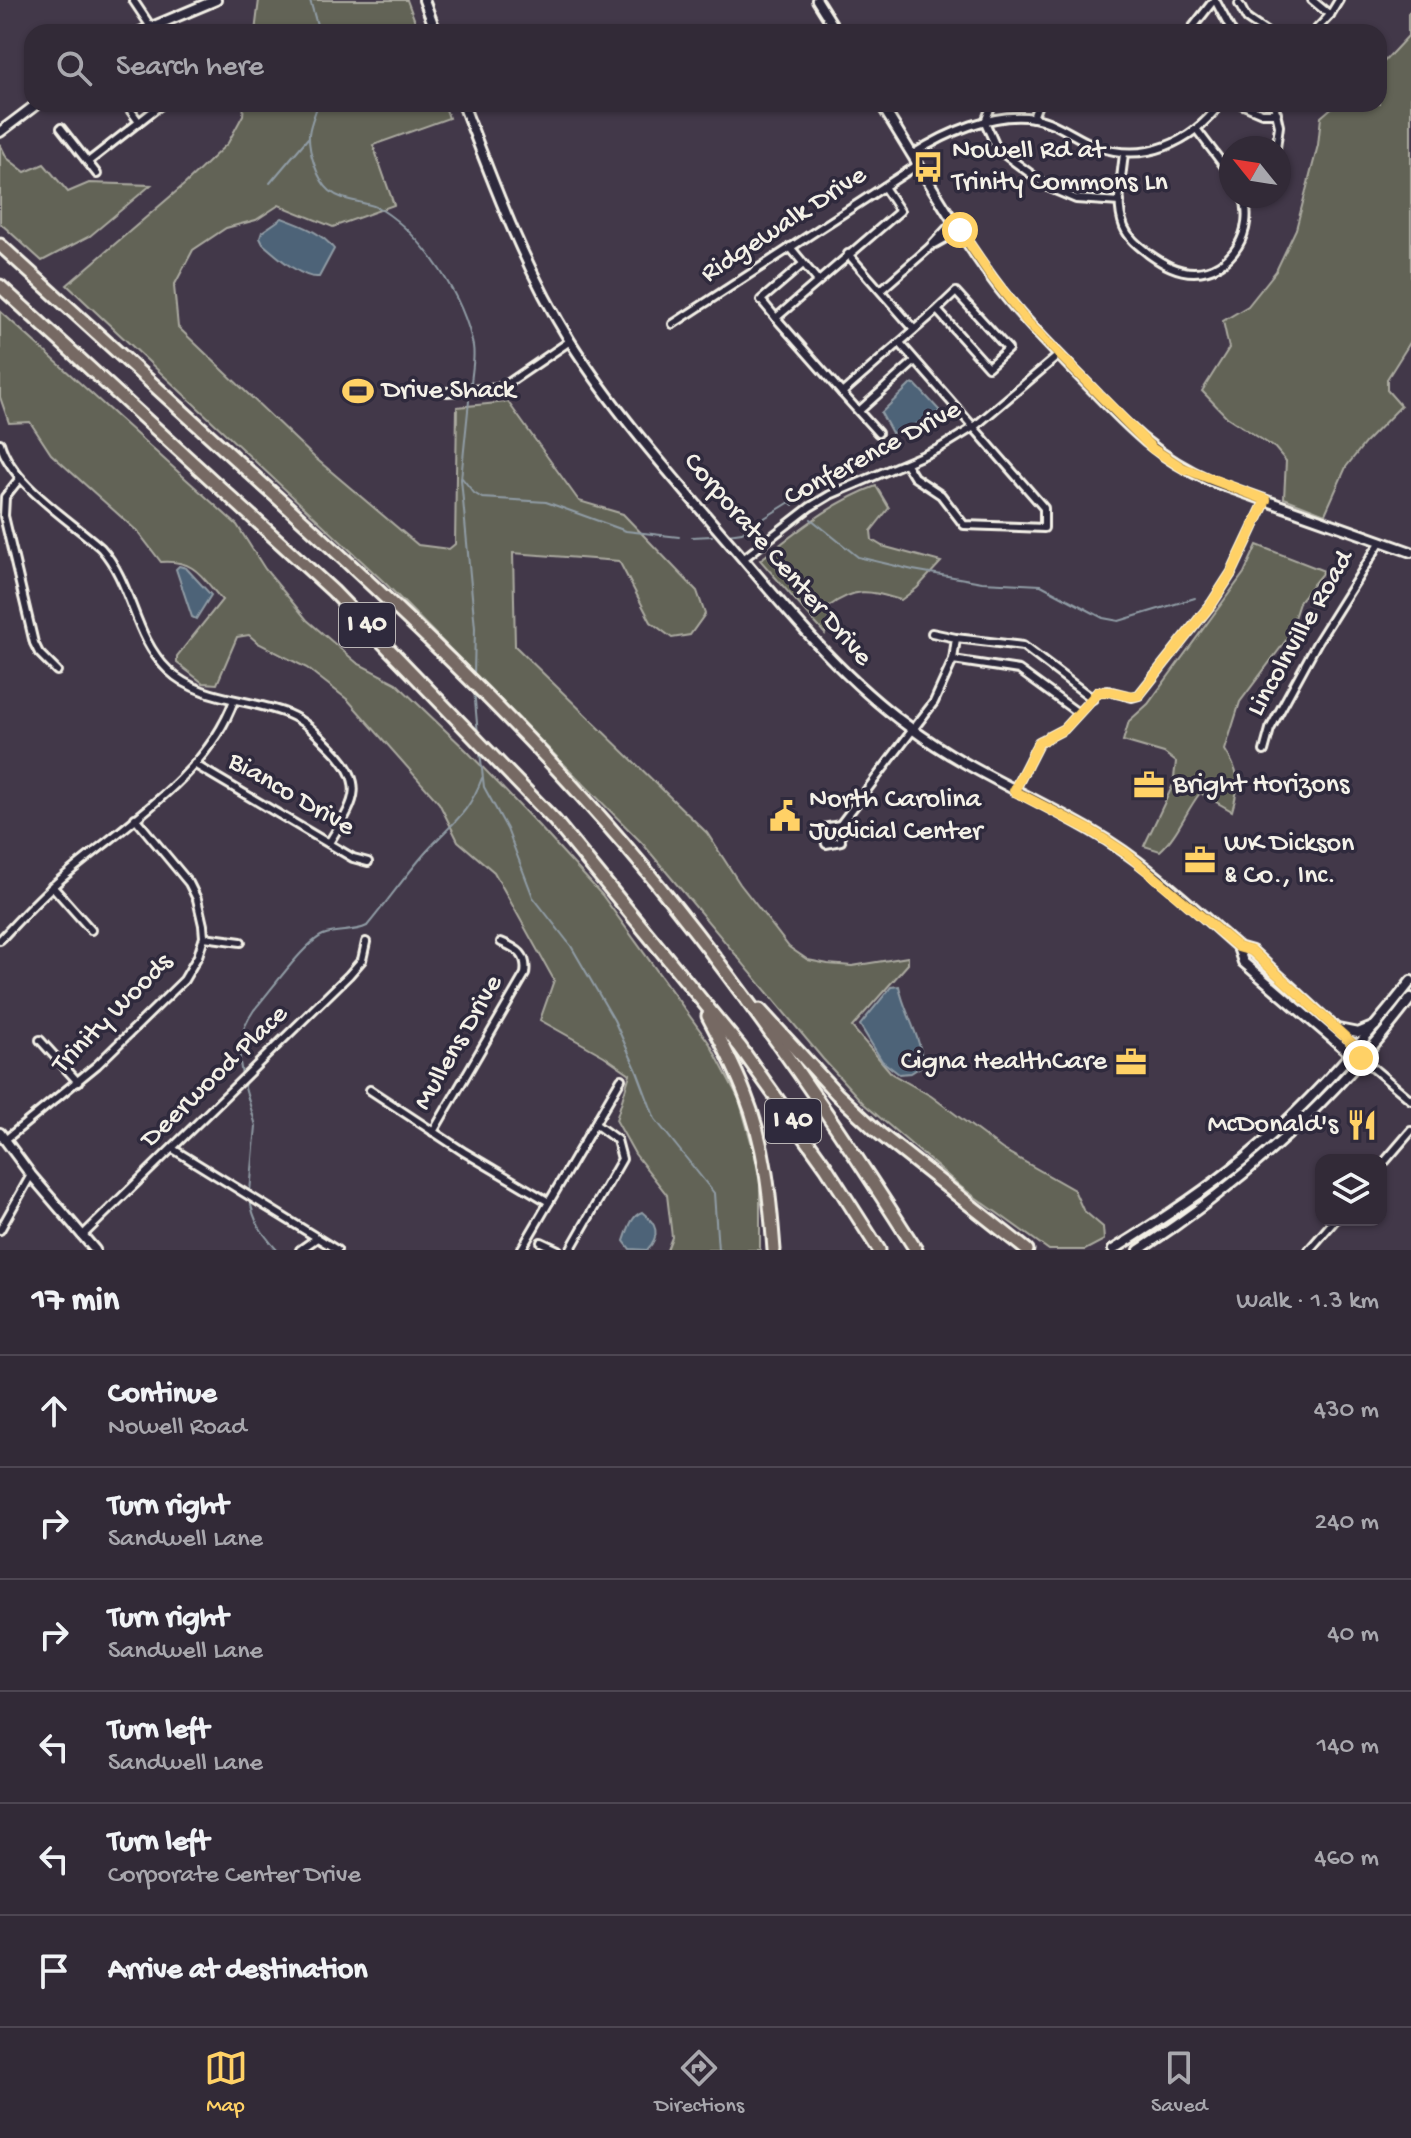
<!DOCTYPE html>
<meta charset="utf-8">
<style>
body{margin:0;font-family:"Gochi Hand",sans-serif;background:#3a323f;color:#f1f3f6}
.controls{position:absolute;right:24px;bottom:24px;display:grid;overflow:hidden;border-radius:16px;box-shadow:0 2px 6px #0004}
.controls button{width:72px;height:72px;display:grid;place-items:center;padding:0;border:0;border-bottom:2px solid #4d4652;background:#322a37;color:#f1f3f6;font:40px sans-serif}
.compass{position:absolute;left:1219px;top:136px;width:72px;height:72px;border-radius:50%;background:#322a37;box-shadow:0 2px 6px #0004;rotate:300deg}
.stop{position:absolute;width:24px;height:24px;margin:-18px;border:6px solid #ffd166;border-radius:50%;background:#fff}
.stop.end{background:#ffd166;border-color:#fff;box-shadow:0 2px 8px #0008}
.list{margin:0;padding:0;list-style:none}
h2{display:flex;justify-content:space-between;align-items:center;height:104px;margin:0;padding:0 32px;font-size:34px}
h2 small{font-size:26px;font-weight:400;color:#a8a7ad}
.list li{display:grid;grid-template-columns:52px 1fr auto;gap:24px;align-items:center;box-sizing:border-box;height:112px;padding:0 32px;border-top:2px solid #4d4652}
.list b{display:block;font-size:30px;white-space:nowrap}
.list p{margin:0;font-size:26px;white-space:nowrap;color:#a8a7ad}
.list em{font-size:26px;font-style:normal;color:#a8a7ad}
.icon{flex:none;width:44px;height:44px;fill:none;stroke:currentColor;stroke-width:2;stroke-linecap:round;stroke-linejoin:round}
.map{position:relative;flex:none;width:1411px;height:1250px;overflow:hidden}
.search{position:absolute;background:#322a37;box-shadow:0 2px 6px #0004;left:24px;right:24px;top:24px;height:88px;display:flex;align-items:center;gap:20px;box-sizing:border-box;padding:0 28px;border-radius:24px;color:#a8a7ad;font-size:30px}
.sheet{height:776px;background:#322a37}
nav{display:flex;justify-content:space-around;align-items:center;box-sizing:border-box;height:112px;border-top:2px solid #4d4652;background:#322a37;font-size:22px;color:#a8a7ad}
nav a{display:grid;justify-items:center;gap:4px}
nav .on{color:#ffd166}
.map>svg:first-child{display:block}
</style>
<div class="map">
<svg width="1411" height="1250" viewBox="0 0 1411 1250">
<rect width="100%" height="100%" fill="#423849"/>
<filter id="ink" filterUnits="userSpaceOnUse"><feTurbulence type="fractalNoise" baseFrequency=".0125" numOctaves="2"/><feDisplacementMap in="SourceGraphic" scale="16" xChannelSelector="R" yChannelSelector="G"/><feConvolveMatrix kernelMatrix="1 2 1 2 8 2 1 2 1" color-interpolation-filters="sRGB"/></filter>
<g filter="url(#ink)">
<g fill="#626457" stroke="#abaaa0" stroke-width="2">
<polygon points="259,0 407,0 419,32 255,32"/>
<polygon points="1411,9 1411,341 1387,379 1387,390 1401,406 1365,443 1346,467 1325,514 1284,498 1286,461 1275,448 1227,417 1202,391 1229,348 1223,321 1248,306 1276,271 1296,229 1318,145 1321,117 1336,104 1379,104 1379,67 1408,36 1408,14"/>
<polygon points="244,104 444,104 449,118 373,145 394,205 333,227 279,205 256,220 226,228 193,250 174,286 178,327 314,457 418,545 449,549 455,544 457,407 508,402 579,501 623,514 697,591 705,614 690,635 672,638 651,622 619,561 513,553 515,646 707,833 740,884 789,947 808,960 828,964 852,966 908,957 908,964 852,1027 892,1074 931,1096 1002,1149 1074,1190 1083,1210 1103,1227 1104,1240 1085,1250 1049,1250 961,1187 864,1104 823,1059 643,844 385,583 67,285 185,184 228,143 243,115"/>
<polygon points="0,144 7,158 25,172 44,164 68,192 89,183 151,185 90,236 42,261 0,223"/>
<path d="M0 311 237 525 265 569 307 620 357 663 396 683 467 751 539 826 602 895 710 1044 739 1099 760 1173V1250H667L672 1237 667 1195 635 1154 616 1120 630 1074 604 1056 540 1020 554 980 494 872 458 841 439 803 348 700 307 668 258 643 249 635 237 637 217 684 203 683 177 663V656L222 600C201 576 196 560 161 562L138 532 51 454 30 422 9 423 0 397Z"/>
<path d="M876 486 889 508 871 531 872 540 882 546 941 562 917 588 901 600C869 591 857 586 828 607L829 620 825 634 760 560C797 532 832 502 876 486Z"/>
<path d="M1257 545 1324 571 1300 600 1287 639 1240 702 1225 750C1241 775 1240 783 1232 811L1200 793C1186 811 1177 836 1160 851L1144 846 1173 785 1176 762 1164 753 1123 741 1129 721 1148 704 1244 573Z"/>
</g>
<g fill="#4d6378" stroke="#909ca5" stroke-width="2">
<path d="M282 218C301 225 321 232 334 249L319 277C301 279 276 255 263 244L260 238 262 232Z"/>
<polygon points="915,384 940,411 919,423 892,433 881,413 910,385"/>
<polygon points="179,566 186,568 211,595 196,619 192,617 176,569"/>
<path d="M899 986C904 1013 923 1039 922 1066L911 1073 899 1074 882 1061 860 1025 891 987Z"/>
<path d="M642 1212C657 1224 661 1235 647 1250L630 1249 624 1241C628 1230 631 1216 642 1212Z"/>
</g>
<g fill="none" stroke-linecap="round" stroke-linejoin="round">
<g stroke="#909ca5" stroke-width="2">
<polyline points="310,0 319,32"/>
<path d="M318 104C315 114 310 124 309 134 308 150 317 180 330 191 344 203 367 200 382 210 424 237 464 297 473 346 475 358 472 371 471 383"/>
<polyline points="270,183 308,138"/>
<polyline points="469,401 461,479 475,628 474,675"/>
<polyline points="462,478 474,493 482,498 546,502 626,531 679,537"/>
<polyline points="811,519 858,557 913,570 982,582 1041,585 1103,618 1119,621 1195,598"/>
<polyline points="728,534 742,532 790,502 793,505"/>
<polyline points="692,537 712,536"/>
<polyline points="474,689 478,735"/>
<polyline points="480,752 484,787 507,829 533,897 571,946 614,1020 637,1071 655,1119 714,1193 718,1250"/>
<path d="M242 1075C237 1050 239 1032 254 1010 270 992 303 944 323 935 337 929 353 933 367 926 387 902 405 876 426 852 450 824 468 816 482 778"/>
<polyline points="243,1081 256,1126 250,1192"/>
<path d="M250 1199C253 1221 262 1233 277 1250"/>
</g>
<defs>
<g id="street">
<polyline points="133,0 151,27"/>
<polyline points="1215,0 1232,32"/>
<polyline points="1312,0 1330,15"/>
<polyline points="1239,4 1247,19 1266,32"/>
<polyline points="1189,32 1214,0"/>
<polyline points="1314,32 1330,15 1339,0"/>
<polyline points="126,104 139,122"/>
<polyline points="992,104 985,122 997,149 1050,188 1076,199 1120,202"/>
<polyline points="1241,104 1262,113 1277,113"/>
<polyline points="1274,104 1279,126 1276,148"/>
<polyline points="1033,118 1038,104"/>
<polyline points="61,128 97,174"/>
<polyline points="1197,130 1231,175"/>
<path d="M1124 153C1122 176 1115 204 1124 227 1129 239 1139 246 1149 254 1163 264 1177 272 1194 272 1232 272 1256 229 1243 196"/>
<path d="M913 154C946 133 994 111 1034 118 1057 122 1075 138 1096 146 1144 164 1191 143 1220 104"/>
<polyline points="88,162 162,104"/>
<polyline points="884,187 900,211 776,318 842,393 937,310 988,367 1008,349 956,292 937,310"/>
<polyline points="935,244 960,230"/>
<polyline points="790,247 818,281"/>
<polyline points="848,254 914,329"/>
<polyline points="881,290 929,248 954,221"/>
<polyline points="776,318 761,300 803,264"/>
<polyline points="673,324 919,164"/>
<polyline points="900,343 1044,508 1044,528 964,525 941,495 914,477 906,464"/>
<polyline points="447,392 496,388 507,384 570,341"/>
<polyline points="842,393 878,433"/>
<polyline points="859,411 915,361"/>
<path d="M0 443C12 485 69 519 101 548 133 584 133 636 168 670 200 701 249 698 288 714 305 721 317 734 331 748 369 786 353 803 329 843"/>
<polyline points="20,478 5,497 4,516 34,643 39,653 57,671"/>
<polyline points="743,559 810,507 830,495 938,449 974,427 1059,355"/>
<polyline points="932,633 956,638"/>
<polyline points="953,660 956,638 1023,646 1093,699"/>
<polyline points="1264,751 1270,729 1317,643 1381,541"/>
<polyline points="194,764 353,858 368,862"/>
<polyline points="1014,791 1039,742 1064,729 1098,692 1108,691 1132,697 1139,695 1212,603 1232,572 1266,500"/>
<polyline points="840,825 841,841 826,844 823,828 840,825 934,702 953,660 1019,670 1078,713"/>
<polyline points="52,886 91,930"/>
<polyline points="204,937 241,942"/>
<path d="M0 940C17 922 33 904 52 887 111 833 206 780 234 700"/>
<polyline points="40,1040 78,1082"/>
<polyline points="1361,1058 1411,1100"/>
<polyline points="370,1090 464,1152 549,1202"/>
<path d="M433 1132 525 974C528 955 518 949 501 942"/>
<polyline points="5,1140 97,1065 184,980 198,956 204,937 203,925 197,899 189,883 135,818"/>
<polyline points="173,1149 337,1250"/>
<polyline points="1381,1166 1411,1131"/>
<polyline points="0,1230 31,1175"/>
<polyline points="82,1236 349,975 362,960 366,942"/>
<polyline points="541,1242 558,1250"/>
<polyline points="300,1250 317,1238"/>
<polyline points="521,1250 621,1079"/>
<polyline points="570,1250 622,1159 617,1140 595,1124"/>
<polyline points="1309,1250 1335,1220"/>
</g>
<g id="secondary">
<polyline points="424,0 436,32"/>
<polyline points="817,0 837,32"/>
<polyline points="140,32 216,0"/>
<path d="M463 104C494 185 524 267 570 341 618 417 680 485 739 554 791 615 842 678 908 726 965 769 1030 795 1092 831 1146 862 1191 906 1238 947L1252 951 1357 1048 1361 1058"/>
<path d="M881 104C920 166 956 231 1000 289 1028 325 1060 356 1091 388 1130 429 1158 458 1211 481L1411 552"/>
<polyline points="0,132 37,104"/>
<polyline points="1238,947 1243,962 1353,1056"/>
<polyline points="1338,1029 1358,1033 1375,1026"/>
<polyline points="0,1133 31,1175 95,1250"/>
<path d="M1113 1250C1158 1222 1203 1193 1244 1159 1307 1107 1361 1045 1411 981"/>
<path d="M1139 1250C1243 1183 1337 1097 1411 998"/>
</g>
<g id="highway">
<path d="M0 245C89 327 179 408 269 490 392 602 515 717 624 844 732 971 827 1109 916 1250"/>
<polyline points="0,286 333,591 555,821 740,1047 826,1167 879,1250"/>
<polyline points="760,1010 837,1094 879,1133 1027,1250"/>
<path d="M708 1016C721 1041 735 1067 745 1094 765 1144 770 1196 774 1250"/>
</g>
</defs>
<use href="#street" stroke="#f4f1e8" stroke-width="12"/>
<use href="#secondary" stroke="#f4f1e8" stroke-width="14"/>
<use href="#highway" stroke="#f4f1e8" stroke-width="17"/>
<use href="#street" stroke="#2f2a3d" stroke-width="6"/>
<use href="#secondary" stroke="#2f2a3d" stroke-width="8"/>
<use href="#highway" stroke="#766964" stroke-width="11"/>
</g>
</g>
<g fill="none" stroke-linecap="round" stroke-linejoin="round" filter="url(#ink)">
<path stroke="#ffd166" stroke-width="10" d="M960 230 992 277 1029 324 1153 449 1183 468 1266 500 1232 572 1212 603 1139 695C1126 699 1115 689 1098 692L1064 729 1039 742 1014 791 1090 830 1126 853 1238 947 1252 951 1357 1048 1361 1058"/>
</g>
<defs>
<symbol id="bus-bare" viewBox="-9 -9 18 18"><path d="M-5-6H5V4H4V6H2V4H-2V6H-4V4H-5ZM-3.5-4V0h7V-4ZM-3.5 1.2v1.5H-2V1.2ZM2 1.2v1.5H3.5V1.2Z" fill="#ffd166" stroke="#2f2a3d" stroke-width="2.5" paint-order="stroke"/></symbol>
<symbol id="stadium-bare" viewBox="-9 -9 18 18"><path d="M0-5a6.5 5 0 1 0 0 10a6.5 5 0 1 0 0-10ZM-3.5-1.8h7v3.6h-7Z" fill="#ffd166" stroke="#2f2a3d" stroke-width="2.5" paint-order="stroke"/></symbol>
<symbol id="office-bare" viewBox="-9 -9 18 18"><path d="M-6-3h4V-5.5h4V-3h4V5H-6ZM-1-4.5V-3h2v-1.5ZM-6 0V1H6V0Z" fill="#ffd166" stroke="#2f2a3d" stroke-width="2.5" paint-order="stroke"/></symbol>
<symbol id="civic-bare" viewBox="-9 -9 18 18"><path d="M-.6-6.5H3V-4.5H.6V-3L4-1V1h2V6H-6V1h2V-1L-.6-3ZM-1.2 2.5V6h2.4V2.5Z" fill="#ffd166" stroke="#2f2a3d" stroke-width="2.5" paint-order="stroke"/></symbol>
<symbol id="restaurant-bare" viewBox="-9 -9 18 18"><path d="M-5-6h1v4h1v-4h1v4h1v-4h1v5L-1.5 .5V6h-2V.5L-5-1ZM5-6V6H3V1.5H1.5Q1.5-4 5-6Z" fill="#ffd166" stroke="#2f2a3d" stroke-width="2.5" paint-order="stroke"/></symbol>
</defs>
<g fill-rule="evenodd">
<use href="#bus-bare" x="906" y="145" width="44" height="44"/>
<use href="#stadium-bare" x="336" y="369" width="44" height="44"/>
<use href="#office-bare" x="1127" y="763" width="44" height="44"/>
<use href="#civic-bare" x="763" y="794" width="44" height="44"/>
<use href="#office-bare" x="1178" y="838" width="44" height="44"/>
<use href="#office-bare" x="1109" y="1040" width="44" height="44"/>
<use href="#restaurant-bare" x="1340" y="1103" width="44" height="44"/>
</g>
<g text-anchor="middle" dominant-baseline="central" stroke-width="7" stroke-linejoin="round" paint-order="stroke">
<g fill="#2f2a3d" stroke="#b9b5b5" stroke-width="2">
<rect x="339" y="603" width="56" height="44" rx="6"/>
<rect x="765" y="1099" width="56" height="44" rx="6"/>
</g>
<g font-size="26" font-weight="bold" fill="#f4f1e8">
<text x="367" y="625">I 40</text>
<text x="793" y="1121">I 40</text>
</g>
<g font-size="28" fill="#f4f1e8" stroke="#2f2a3d" text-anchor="start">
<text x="952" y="151">Nowell Rd at<tspan x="952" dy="32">Trinity Commons Ln</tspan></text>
<text x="382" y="391">Drive Shack</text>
<text x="1173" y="785">Bright Horizons</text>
<text x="809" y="800">North Carolina<tspan x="809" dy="32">Judicial Center</tspan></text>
<text x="1224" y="844">WK Dickson<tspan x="1224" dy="32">&amp; Co., Inc.</tspan></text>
<text x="1107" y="1062" text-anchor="end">Cigna HealthCare</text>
<text x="1338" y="1125" text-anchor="end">McDonald's</text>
</g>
<g font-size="28" fill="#f4f1e8" stroke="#2f2a3d">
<text transform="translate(784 225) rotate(-33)">Ridgewalk Drive</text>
<text transform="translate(873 454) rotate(-28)">Conference Drive</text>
<text transform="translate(777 560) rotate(49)">Corporate Center Drive</text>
<text transform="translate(1301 634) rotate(-60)">Lincolnville Road</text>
<text transform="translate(291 795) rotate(30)">Bianco Drive</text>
<text transform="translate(113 1014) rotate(-45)">Trinity Woods</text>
<text transform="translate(459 1043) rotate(-60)">Mullens Drive</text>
<text transform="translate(215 1077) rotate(-44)">Deerwood Place</text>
</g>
</g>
</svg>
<div class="controls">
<button><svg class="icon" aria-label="layers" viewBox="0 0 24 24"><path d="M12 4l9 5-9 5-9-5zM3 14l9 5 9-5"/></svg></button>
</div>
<svg class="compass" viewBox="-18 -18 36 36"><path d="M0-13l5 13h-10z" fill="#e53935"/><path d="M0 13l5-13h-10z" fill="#a8a7ad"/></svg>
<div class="stop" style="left:960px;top:230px"></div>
<div class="stop end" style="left:1361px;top:1058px"></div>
<div class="search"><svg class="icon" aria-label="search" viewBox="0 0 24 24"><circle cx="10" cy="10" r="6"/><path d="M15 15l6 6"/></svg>Search here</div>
</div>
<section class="sheet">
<h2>17 min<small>Walk · 1.3 km</small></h2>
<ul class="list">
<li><svg class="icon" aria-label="ahead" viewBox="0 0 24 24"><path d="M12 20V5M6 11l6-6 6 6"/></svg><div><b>Continue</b><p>Nowell Road</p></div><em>430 m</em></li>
<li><svg class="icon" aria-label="right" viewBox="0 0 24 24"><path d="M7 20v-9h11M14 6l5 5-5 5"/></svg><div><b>Turn right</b><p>Sandwell Lane</p></div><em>240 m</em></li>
<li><svg class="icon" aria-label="right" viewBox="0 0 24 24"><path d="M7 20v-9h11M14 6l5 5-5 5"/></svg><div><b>Turn right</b><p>Sandwell Lane</p></div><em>40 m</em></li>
<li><svg class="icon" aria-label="left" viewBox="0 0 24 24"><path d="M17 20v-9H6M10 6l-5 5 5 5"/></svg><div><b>Turn left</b><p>Sandwell Lane</p></div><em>140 m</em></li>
<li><svg class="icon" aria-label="left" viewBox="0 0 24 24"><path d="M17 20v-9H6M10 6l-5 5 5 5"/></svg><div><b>Turn left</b><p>Corporate Center Drive</p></div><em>460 m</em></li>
<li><svg class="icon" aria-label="arrive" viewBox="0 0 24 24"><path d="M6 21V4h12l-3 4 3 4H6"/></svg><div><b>Arrive at destination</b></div></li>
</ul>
</section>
<nav>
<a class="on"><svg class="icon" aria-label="map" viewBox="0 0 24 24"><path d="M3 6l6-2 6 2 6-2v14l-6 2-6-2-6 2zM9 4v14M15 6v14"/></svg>Map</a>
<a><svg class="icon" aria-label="directions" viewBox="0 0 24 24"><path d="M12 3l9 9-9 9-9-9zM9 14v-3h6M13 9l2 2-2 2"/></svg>Directions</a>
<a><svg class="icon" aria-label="saved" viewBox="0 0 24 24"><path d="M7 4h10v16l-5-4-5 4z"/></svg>Saved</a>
</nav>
